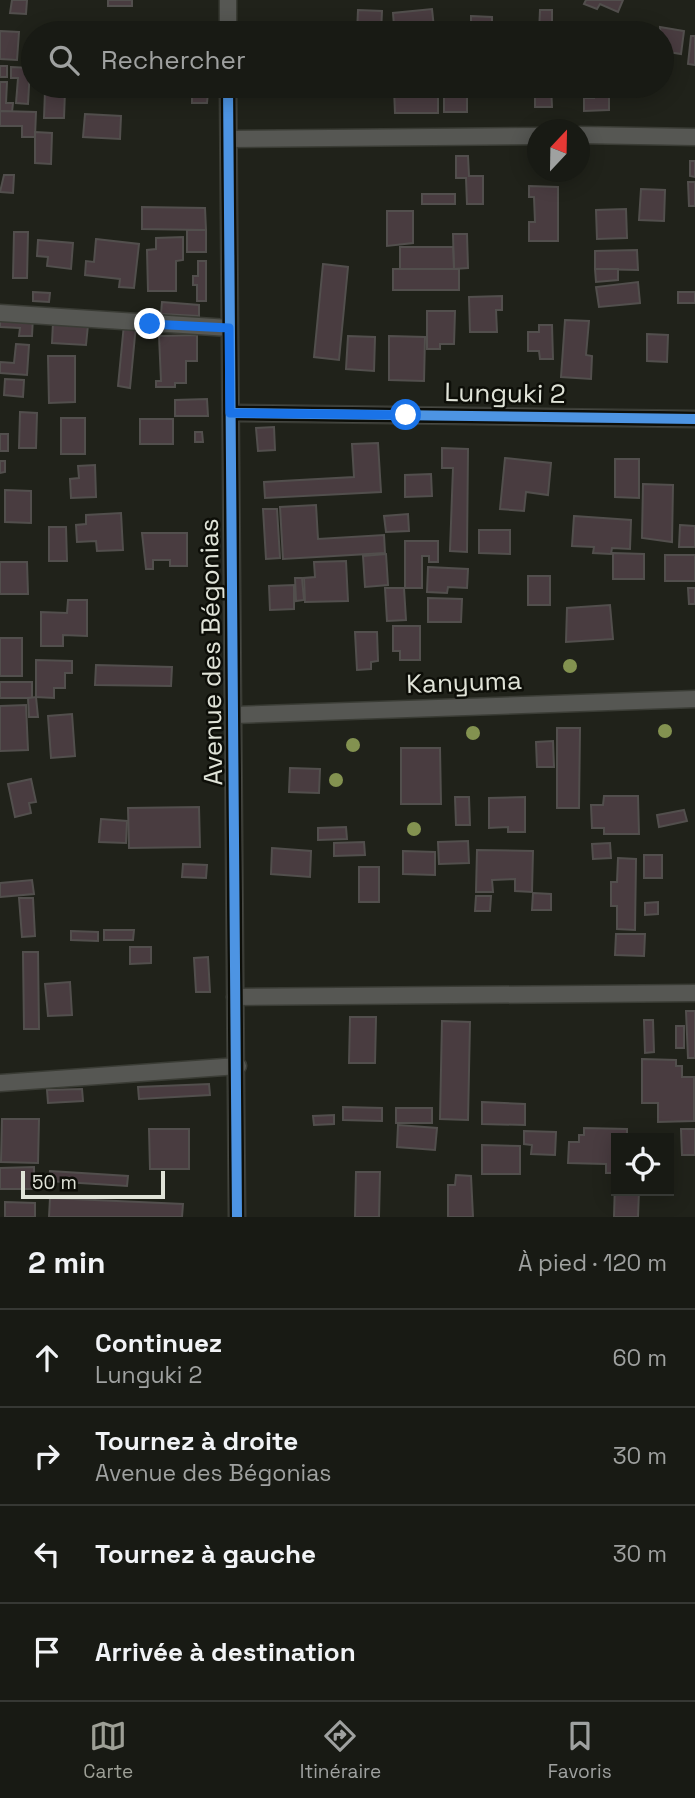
<!DOCTYPE html>
<html lang="fr">
<meta charset="utf-8">
<style>
body{margin:0;font-family:"Space Grotesk",sans-serif;background:#252722;color:#f1f3f6}
.controls{position:absolute;right:21px;bottom:21px;display:grid;overflow:hidden;border-radius:0px;box-shadow:0 4px 18px #0003}
.controls button{width:63px;height:63px;display:grid;place-items:center;padding:0;border:0;border-bottom:2px solid #363834;background:#181a14;color:#f1f3f6;font:35px sans-serif}
.compass{position:absolute;left:527px;top:119px;width:63px;height:63px;border-radius:50%;background:#181a14;box-shadow:0 4px 18px #0003;rotate:22deg}
.scale{position:absolute;left:21px;bottom:18px;width:144px;box-sizing:border-box;padding-left:7px;border:4px solid #e0e3d8;border-top:0;font-size:19px;line-height:24px;white-space:nowrap;color:#e0e3d8;-webkit-text-stroke:5px #0d0e08;paint-order:stroke}
.stop{position:absolute;width:21px;height:21px;margin:-16px;border:5px solid #1a73e8;border-radius:50%;background:#fff}
.stop.end{background:#1a73e8;border-color:#fff;box-shadow:0 2px 7px #0008}
.list{margin:0;padding:0;list-style:none}
h2{display:flex;justify-content:space-between;align-items:center;height:91px;margin:0;padding:0 28px;font-size:30px}
h2 small{font-size:23px;font-weight:400;color:#9fa1a0}
.list li{display:grid;grid-template-columns:46px 1fr auto;gap:21px;align-items:center;box-sizing:border-box;height:98px;padding:0 28px;border-top:2px solid #363834}
.list b{display:block;font-size:26px;white-space:nowrap}
.list p{margin:0;font-size:23px;white-space:nowrap;color:#9fa1a0}
.list em{font-size:23px;font-style:normal;color:#9fa1a0}
.icon{flex:none;width:38px;height:38px;fill:none;stroke:currentColor;stroke-width:2;stroke-linecap:round;stroke-linejoin:round}
.map{position:relative;flex:none;width:695px;height:1217px;overflow:hidden}
.search{position:absolute;background:#181a14;box-shadow:0 4px 18px #0003;left:21px;right:21px;top:21px;height:77px;display:flex;align-items:center;gap:18px;box-sizing:border-box;padding:0 24px;border-radius:38px;color:#9fa1a0;font-size:26px}
.sheet{height:483px;background:#181a14}
nav{display:flex;justify-content:space-around;align-items:center;box-sizing:border-box;height:98px;border-top:2px solid #363834;background:#181a14;font-size:19px;color:#9fa1a0}
nav a{display:grid;justify-items:center;gap:4px}
nav .on{color:#9d9f96}
.map>svg:first-child{display:block}
</style>
<div class="map">
<svg width="695" height="1217" viewBox="0 0 695 1217">
<rect width="100%" height="100%" fill="#20221a"/>
<g fill="#493c40" stroke="#524f4d" stroke-width="2">
<polygon points="12,0 27,0 26,14 10,13"/>
<rect x="108" y="0" width="24" height="6"/>
<polygon points="586,0 623,0 618,12 600,4 597,9 584,4"/>
<polygon points="432,9 434,28 426,29 427,33 390,33 389,26 394,26 393,13"/>
<polygon points="358,10 382,11 381,33 357,33"/>
<polygon points="540,10 552,10 552,33 539,33"/>
<polygon points="471,16 492,17 492,28 471,27"/>
<polygon points="660,27 684,31 681,54 662,51"/>
<polygon points="502,28 526,29 526,33 502,33"/>
<polygon points="0,31 19,32 17,60 0,59"/>
<polygon points="691,36 695,36 695,65 688,64"/>
<rect x="0" y="66" width="7" height="11"/>
<polygon points="11,67 30,68 28,104 16,103 18,78 11,78"/>
<polygon points="0,82 7,82 6,103 13,103 12,112 0,111"/>
<polygon points="342,86 361,86 361,91 343,91"/>
<rect x="444" y="86" width="23" height="26"/>
<polygon points="535,86 551,86 552,107 535,107"/>
<polygon points="561,86 589,86 590,91 570,92 570,86"/>
<polygon points="394,89 438,89 438,113 395,113"/>
<polygon points="609,90 609,110 584,111 584,98 594,98 594,91"/>
<polygon points="45,91 65,91 64,118 44,118"/>
<polygon points="192,91 208,92 207,103 192,103"/>
<polygon points="0,111 36,112 35,137 22,137 22,126 0,126"/>
<polygon points="85,114 121,116 120,139 83,137"/>
<polygon points="35,132 52,133 51,164 35,163"/>
<polygon points="456,156 468,156 469,176 483,176 483,204 467,204 466,178 456,178"/>
<polygon points="690,161 695,161 695,177 690,176"/>
<polygon points="4,175 14,175 13,193 0,192"/>
<polygon points="688,182 695,182 695,206 689,206"/>
<polygon points="529,186 558,187 558,241 529,241 529,222 535,222 534,197 529,197"/>
<polygon points="641,189 665,190 664,221 639,220"/>
<rect x="422" y="194" width="33" height="10"/>
<polygon points="142,207 205,208 206,230 142,229"/>
<polygon points="626,209 627,238 597,239 596,210"/>
<polygon points="387,211 413,211 413,243 387,246"/>
<rect x="187" y="230" width="19" height="22"/>
<polygon points="14,232 28,232 27,278 13,278"/>
<polygon points="453,234 467,234 468,268 454,269"/>
<polygon points="183,237 183,260 176,261 176,291 148,291 147,250 156,249 156,238"/>
<polygon points="96,239 139,244 134,288 119,287 120,279 85,275 86,261 94,262"/>
<polygon points="38,240 73,243 71,269 47,266 48,257 37,256"/>
<polygon points="400,247 453,247 454,269 400,269"/>
<polygon points="637,250 638,270 595,269 595,251"/>
<polygon points="198,261 206,261 206,301 197,301 197,285 193,285 193,276 198,276"/>
<polygon points="323,264 348,267 339,360 314,357"/>
<rect x="393" y="269" width="66" height="21"/>
<polygon points="595,269 618,269 618,280 596,282"/>
<polygon points="638,282 640,303 599,307 596,287"/>
<polygon points="33,292 50,293 49,302 33,301"/>
<rect x="678" y="292" width="17" height="11"/>
<polygon points="502,296 502,310 496,310 497,332 470,332 469,297"/>
<polygon points="162,302 199,305 199,316 161,314"/>
<polygon points="427,311 455,311 454,344 440,344 440,349 427,349"/>
<polygon points="0,315 33,317 32,336 19,336 20,328 0,327"/>
<polygon points="565,320 589,321 586,355 592,356 591,379 561,377"/>
<polygon points="53,322 88,325 86,345 52,343"/>
<polygon points="124,324 136,325 130,388 118,386"/>
<polygon points="539,325 552,325 553,359 540,359 539,351 528,351 528,332 539,332"/>
<polygon points="647,334 668,335 667,362 647,361"/>
<polygon points="197,335 197,361 186,361 186,383 175,383 175,387 156,387 156,381 161,381 159,336"/>
<polygon points="348,336 375,337 374,371 346,369"/>
<polygon points="389,336 425,337 424,381 389,380"/>
<polygon points="16,344 29,345 27,375 0,373 0,362 14,363"/>
<polygon points="48,356 75,356 75,402 49,403"/>
<polygon points="5,379 24,380 23,397 4,395"/>
<polygon points="207,399 208,416 175,416 175,400"/>
<polygon points="20,412 37,413 36,448 19,448"/>
<rect x="61" y="418" width="24" height="36"/>
<rect x="140" y="419" width="33" height="25"/>
<polygon points="274,427 275,450 258,451 256,428"/>
<polygon points="195,432 202,432 203,442 195,442"/>
<rect x="0" y="434" width="8" height="17"/>
<polygon points="378,443 381,492 265,498 264,482 354,477 352,444"/>
<polygon points="442,448 468,449 467,552 450,551 453,468 442,468"/>
<polygon points="505,458 551,463 548,495 526,492 524,511 500,509"/>
<polygon points="615,459 639,459 639,498 615,497"/>
<polygon points="0,461 5,461 5,472 0,473"/>
<polygon points="95,465 96,497 71,498 70,479 79,478 78,466"/>
<polygon points="431,474 432,496 405,497 405,475"/>
<polygon points="643,484 673,485 672,542 642,538"/>
<polygon points="5,490 31,491 31,523 5,522"/>
<polygon points="316,505 318,539 384,535 385,553 283,559 280,507"/>
<polygon points="263,509 277,509 280,558 266,559"/>
<polygon points="121,513 123,550 97,551 96,541 77,542 76,525 86,524 86,515"/>
<polygon points="408,514 409,531 386,532 384,516"/>
<polygon points="574,516 631,520 630,549 612,548 611,554 593,553 594,547 572,546"/>
<polygon points="680,525 695,526 695,547 679,547"/>
<polygon points="49,527 66,527 67,561 49,561"/>
<polygon points="479,530 510,530 510,554 479,553"/>
<polygon points="142,533 187,533 187,566 170,566 170,560 153,560 153,569 146,569"/>
<polygon points="405,541 438,541 438,562 429,562 429,556 422,556 422,588 405,588"/>
<polygon points="613,553 644,554 644,579 613,579"/>
<polygon points="386,554 388,585 365,587 363,556"/>
<rect x="665" y="555" width="30" height="26"/>
<polygon points="346,561 348,601 305,602 304,578 315,577 314,562"/>
<polygon points="0,562 27,562 28,594 0,594"/>
<polygon points="428,567 468,569 467,588 448,587 447,593 427,592"/>
<rect x="528" y="576" width="22" height="29"/>
<polygon points="295,578 302,578 304,600 296,601"/>
<polygon points="294,585 294,609 270,610 269,586"/>
<polygon points="385,588 404,588 406,620 387,621"/>
<polygon points="688,588 695,588 695,604 689,604"/>
<polygon points="428,598 462,599 461,622 428,622"/>
<polygon points="68,600 87,600 87,636 63,635 63,646 41,646 41,612 67,613"/>
<polygon points="610,605 613,639 566,642 567,608"/>
<polygon points="393,626 420,626 420,660 400,660 400,651 393,651"/>
<polygon points="355,632 377,632 378,661 371,662 371,669 357,670"/>
<rect x="0" y="638" width="22" height="38"/>
<polygon points="36,660 72,661 72,673 65,673 65,688 54,688 54,698 36,697"/>
<polygon points="96,665 172,667 171,686 95,685"/>
<rect x="0" y="682" width="32" height="16"/>
<polygon points="36,697 38,717 29,717 28,698"/>
<polygon points="26,705 28,750 0,751 0,706"/>
<polygon points="72,714 75,756 51,758 48,716"/>
<polygon points="557,728 580,728 579,808 557,808"/>
<polygon points="553,741 554,767 537,767 536,742"/>
<polygon points="401,748 440,748 441,804 401,804"/>
<polygon points="290,768 320,769 319,793 289,792"/>
<polygon points="31,779 36,802 29,803 31,813 15,817 8,784"/>
<polygon points="604,796 638,796 639,834 604,834 604,828 592,828 591,805 603,805"/>
<polygon points="455,797 469,797 470,825 456,825"/>
<polygon points="525,797 525,832 508,832 508,827 489,828 489,798"/>
<polygon points="199,807 200,847 129,848 128,808"/>
<polygon points="684,810 687,821 659,827 657,815"/>
<polygon points="101,819 127,821 126,843 99,842"/>
<polygon points="346,827 347,839 318,840 318,828"/>
<polygon points="468,841 469,863 439,864 438,842"/>
<polygon points="364,842 365,855 334,856 334,843"/>
<polygon points="610,843 611,858 593,859 592,844"/>
<polygon points="272,848 311,851 310,877 271,874"/>
<polygon points="477,850 533,851 532,892 515,891 515,879 492,880 493,892 476,892"/>
<polygon points="403,851 435,852 435,875 403,874"/>
<rect x="644" y="855" width="18" height="23"/>
<polygon points="618,858 636,859 635,930 617,929 617,906 611,906 611,882 617,882"/>
<polygon points="183,864 207,865 206,878 182,877"/>
<rect x="359" y="867" width="20" height="35"/>
<polygon points="32,880 34,894 0,897 0,883"/>
<polygon points="533,893 551,894 551,910 532,910"/>
<polygon points="476,896 491,896 490,911 475,911"/>
<polygon points="19,898 33,898 35,936 22,937"/>
<polygon points="658,902 658,914 645,915 645,903"/>
<polygon points="104,930 134,930 133,940 104,940"/>
<polygon points="71,931 98,932 98,941 71,940"/>
<polygon points="616,934 645,934 644,956 615,955"/>
<polygon points="130,947 151,947 151,963 130,964"/>
<polygon points="23,952 38,952 39,1029 24,1029"/>
<polygon points="208,957 210,992 196,992 194,958"/>
<polygon points="70,982 72,1015 48,1016 45,984"/>
<polygon points="686,1011 695,1011 695,1058 688,1058"/>
<polygon points="350,1017 376,1017 375,1063 349,1063"/>
<polygon points="644,1020 653,1020 654,1052 645,1053"/>
<polygon points="442,1021 470,1022 468,1120 440,1119"/>
<rect x="676" y="1026" width="8" height="22"/>
<polygon points="642,1059 676,1060 676,1066 682,1066 682,1077 694,1077 694,1121 658,1122 658,1103 642,1103"/>
<polygon points="209,1084 210,1095 139,1099 138,1087"/>
<polygon points="82,1089 83,1101 48,1103 47,1090"/>
<polygon points="482,1102 525,1104 525,1125 482,1124"/>
<polygon points="343,1107 382,1108 382,1121 343,1120"/>
<rect x="396" y="1108" width="36" height="15"/>
<polygon points="334,1115 334,1124 314,1125 313,1116"/>
<polygon points="2,1119 39,1119 38,1163 1,1162"/>
<polygon points="398,1125 437,1128 435,1150 397,1147"/>
<polygon points="584,1128 627,1129 627,1138 616,1138 616,1173 606,1173 606,1164 568,1163 569,1142 579,1142 579,1135 584,1135"/>
<polygon points="149,1129 189,1129 189,1169 150,1169"/>
<polygon points="681,1129 695,1129 695,1155 682,1155"/>
<polygon points="524,1131 556,1132 555,1155 531,1154 532,1145 524,1144"/>
<polygon points="482,1145 520,1146 520,1174 482,1174"/>
<polygon points="34,1167 34,1189 0,1189 0,1168"/>
<polygon points="50,1171 128,1176 127,1186 49,1181"/>
<polygon points="356,1172 380,1172 379,1217 355,1217"/>
<polygon points="456,1175 471,1176 473,1217 448,1217 448,1185 455,1185"/>
<polygon points="615,1183 616,1191 639,1191 638,1217 614,1217"/>
<polygon points="50,1198 183,1204 182,1217 49,1217"/>
<polygon points="5,1202 35,1203 35,1217 5,1217"/>
</g>
<g fill="none" stroke-linecap="round" stroke-linejoin="round">
<defs>
<g id="minor">
<polyline points="228,0 228,33"/>
<polyline points="228,86 237,1217"/>
<polyline points="580,135 695,137"/>
<polyline points="229,139 538,136"/>
<polyline points="0,313 229,328"/>
<polyline points="231,413 695,419"/>
<polyline points="235,715 695,699"/>
<polyline points="235,997 695,993"/>
<polyline points="0,1083 238,1066"/>
</g>
</defs>
<use href="#minor" stroke="#3a3c35" stroke-width="19"/>
<use href="#minor" stroke="#565753" stroke-width="16"/>
<defs>
<g id="cycleway">
<polyline points="228,86 237,1217"/>
<polyline points="231,413 695,419"/>
</g>
</defs>
<use href="#cycleway" stroke="#0d0e08" stroke-width="15"/>
<use href="#cycleway" stroke="#4d94e3" stroke-width="10"/>
</g>
<g fill="#839250">
<circle cx="570" cy="666" r="7"/>
<circle cx="665" cy="731" r="7"/>
<circle cx="473" cy="733" r="7"/>
<circle cx="353" cy="745" r="7"/>
<circle cx="336" cy="780" r="7"/>
<circle cx="414" cy="829" r="7"/>
</g>
<g fill="none" stroke-linecap="round" stroke-linejoin="round">
<polyline stroke="#1a73e8" stroke-width="9" points="150,324 229,328 230,413 406,415"/>
</g>
<g text-anchor="middle" dominant-baseline="central" stroke-width="5" stroke-linejoin="round" paint-order="stroke">
<g font-size="26" fill="#e0e3d8" stroke="#0d0e08">
<text transform="translate(505 393) rotate(1)">Lunguki 2</text>
<text transform="translate(211 652) rotate(-91)">Avenue des Bégonias</text>
<text transform="translate(464 682) rotate(-2)">Kanyuma</text>
</g>
</g>
</svg>
<div class="controls">
<button><svg class="icon" aria-label="locate" viewBox="0 0 24 24"><circle cx="12" cy="12" r="6"/><path d="M12 2v4M12 18v4M2 12h4M18 12h4"/></svg></button>
</div>
<svg class="compass" viewBox="-18 -18 36 36"><path d="M0-13l5 13h-10z" fill="#e53935"/><path d="M0 13l5-13h-10z" fill="#9fa1a0"/></svg>
<div class="scale">50 m</div>
<div class="stop" style="left:406px;top:415px"></div>
<div class="stop end" style="left:150px;top:324px"></div>
<div class="search"><svg class="icon" aria-label="search" viewBox="0 0 24 24"><circle cx="10" cy="10" r="6"/><path d="M15 15l6 6"/></svg>Rechercher</div>
</div>
<section class="sheet">
<h2>2 min<small>À pied · 120 m</small></h2>
<ul class="list">
<li><svg class="icon" aria-label="ahead" viewBox="0 0 24 24"><path d="M12 20V5M6 11l6-6 6 6"/></svg><div><b>Continuez</b><p>Lunguki 2</p></div><em>60 m</em></li>
<li><svg class="icon" aria-label="right" viewBox="0 0 24 24"><path d="M7 20v-9h11M14 6l5 5-5 5"/></svg><div><b>Tournez à droite</b><p>Avenue des Bégonias</p></div><em>30 m</em></li>
<li><svg class="icon" aria-label="left" viewBox="0 0 24 24"><path d="M17 20v-9H6M10 6l-5 5 5 5"/></svg><div><b>Tournez à gauche</b></div><em>30 m</em></li>
<li><svg class="icon" aria-label="arrive" viewBox="0 0 24 24"><path d="M6 21V4h12l-3 4 3 4H6"/></svg><div><b>Arrivée à destination</b></div></li>
</ul>
</section>
<nav>
<a class="on"><svg class="icon" aria-label="map" viewBox="0 0 24 24"><path d="M3 6l6-2 6 2 6-2v14l-6 2-6-2-6 2zM9 4v14M15 6v14"/></svg>Carte</a>
<a><svg class="icon" aria-label="directions" viewBox="0 0 24 24"><path d="M12 3l9 9-9 9-9-9zM9 14v-3h6M13 9l2 2-2 2"/></svg>Itinéraire</a>
<a><svg class="icon" aria-label="saved" viewBox="0 0 24 24"><path d="M7 4h10v16l-5-4-5 4z"/></svg>Favoris</a>
</nav>
